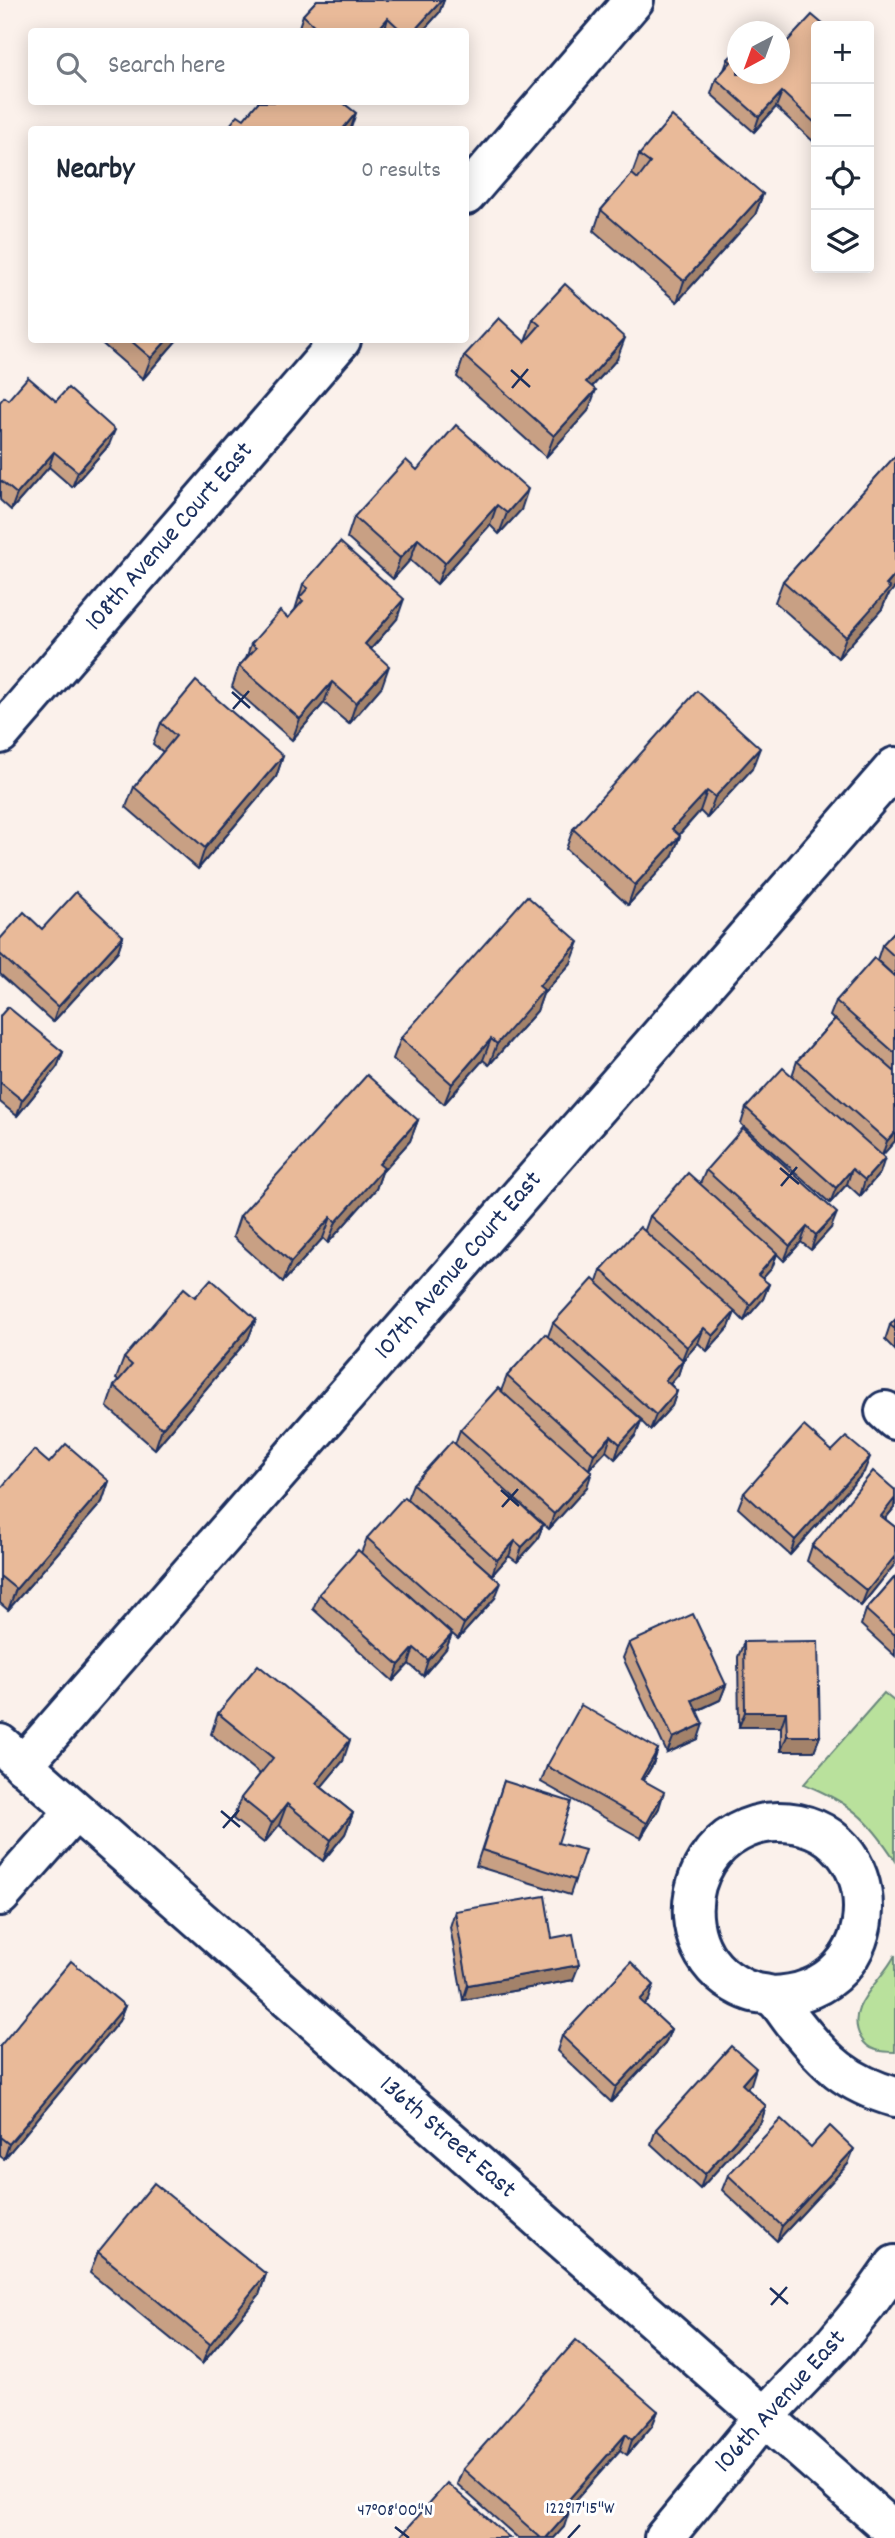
<!DOCTYPE html>
<meta charset="utf-8">
<style>
body{margin:0;font-family:Dekko,sans-serif;background:#f2f2f3;color:#1f2937}
.controls{position:absolute;right:21px;top:21px;display:grid;overflow:hidden;border-radius:7px;box-shadow:0 4px 18px #0003}
.controls button{width:63px;height:63px;display:grid;place-items:center;padding:0;border:0;border-bottom:2px solid #e0e1e3;background:#fff;color:#1f2937;font:35px sans-serif}
.compass{position:absolute;left:727px;top:21px;width:63px;height:63px;border-radius:50%;background:#fff;box-shadow:0 4px 18px #0003;rotate:221deg}
.list{margin:0;padding:0;list-style:none}
h2{display:flex;justify-content:space-between;align-items:center;height:91px;margin:0;padding:0 28px;font-size:30px}
h2 small{font-size:23px;font-weight:400;color:#747a83}
.icon{flex:none;width:38px;height:38px;fill:none;stroke:currentColor;stroke-width:2;stroke-linecap:round;stroke-linejoin:round}
.map{position:relative;flex:none;width:895px;height:2538px;overflow:hidden}
.search{position:absolute;background:#fff;box-shadow:0 4px 18px #0003;left:28px;top:28px;width:441px;height:77px;display:flex;align-items:center;gap:18px;box-sizing:border-box;padding:0 24px;border-radius:7px;color:#747a83;font-size:26px}
.panel{position:absolute;background:#fff;box-shadow:0 4px 18px #0003;left:28px;top:126px;width:441px;height:217px;border-radius:7px}
.map>svg:first-child{display:block}
</style>
<div class="map">
<svg width="895" height="2538" viewBox="0 0 895 2538">
<rect width="100%" height="100%" fill="#fbf1eb"/>
<filter id="ink" filterUnits="userSpaceOnUse"><feTurbulence type="fractalNoise" baseFrequency=".0143" numOctaves="2"/><feDisplacementMap in="SourceGraphic" scale="14" xChannelSelector="R" yChannelSelector="G"/><feConvolveMatrix kernelMatrix="1 2 1 2 8 2 1 2 1" color-interpolation-filters="sRGB"/></filter>
<g filter="url(#ink)">
<g fill="#b9e19c" stroke="#6a887d" stroke-width="2">
<path d="M884 1693 895 1702V1860C868 1818 850 1803 804 1784Z"/>
<path d="M895 1955V2052C881 2052 868 2051 861 2038 843 2006 882 1982 895 1955Z"/>
</g>
<g fill="none" stroke-linecap="round" stroke-linejoin="round">
<defs>
<g id="minor">
<polyline points="466,195 634,0"/>
<polyline points="0,734 341,340"/>
<polyline points="885,1411 895,1420"/>
<polyline points="23,1765 895,767"/>
<polyline points="0,1896 75,1811"/>
<path d="M771 1996C895 1994 890 1822 778 1822 750 1822 722 1837 707 1861 683 1899 689 1951 727 1979 733 1983 743 1989 750 1991 756 1994 765 1993 771 1996 780 2001 788 2016 795 2024 826 2063 846 2083 895 2097"/>
<polyline points="664,2538 764,2417 834,2344 868,2303 895,2265"/>
</g>
<polyline id="tertiary" points="0,1744 895,2532"/>
</defs>
<use href="#minor" stroke="#1b2f5e" stroke-width="44"/>
<use href="#tertiary" stroke="#1b2f5e" stroke-width="44"/>
<use href="#minor" stroke="#fff" stroke-width="38"/>
<use href="#tertiary" stroke="#fff" stroke-width="38"/>
</g>
<g fill="#c8a084" stroke="#1b2f5e" stroke-width="2">
<polygon points="317,0 444,0 439,13 422,32 299,32 298,30 303,15"/>
<polygon points="816,26 816,144 776,107 754,132 711,94 716,79 724,70 728,59 784,45"/>
<polygon points="639,155 763,194 755,215 677,302 594,231 601,210 632,174"/>
<polygon points="533,319 617,359 592,387 588,411 546,457 457,377 464,356 525,342"/>
<polygon points="98,340 177,340 143,379"/>
<polygon points="8,400 109,445 72,487 49,467 11,510 0,500 0,402"/>
<polygon points="895,456 895,587 887,597 882,609 838,658 775,602 783,581"/>
<polygon points="417,470 521,510 499,534 490,525 437,584 410,560 393,579 347,538 354,517"/>
<polygon points="303,584 397,619 371,649 382,686 349,724 324,703 292,740 232,687 239,666 246,659 251,644 288,618 295,610"/>
<polygon points="161,723 283,756 276,777 198,869 126,807 134,787 163,752 153,744"/>
<polygon points="752,769 707,818 700,811 679,835 680,836 672,857 628,905 566,849 573,829"/>
<polygon points="42,929 123,936 118,951 53,1022 0,974 0,939"/>
<polygon points="895,931 895,977 877,960 882,945"/>
<polygon points="571,963 543,994 537,1011 489,1065 483,1060 444,1104 393,1059 401,1038"/>
<polygon points="895,977 895,1141 882,1155 880,1173 860,1196 847,1184 830,1203 741,1124 746,1108 792,1076 797,1061 834,1020 830,1016 836,1001"/>
<polygon points="0,1016 63,1052 57,1067 17,1116 0,1102"/>
<polygon points="418,1120 410,1141 382,1172 376,1189 328,1243 323,1238 283,1282 233,1237 240,1216"/>
<polygon points="706,1170 831,1228 811,1250 801,1242 784,1261 777,1254 772,1268 762,1279 769,1284 763,1299 744,1321 735,1312 729,1327 707,1351 698,1343 683,1360 678,1375 670,1384 677,1391 672,1406 650,1430 641,1421 636,1435 615,1459 606,1451 589,1469 587,1487 549,1529 517,1501 543,1525 537,1540 517,1562 509,1556 492,1575 407,1499 413,1484 455,1444 460,1430 501,1391 507,1376 548,1336 553,1323 597,1282 601,1270 645,1230 650,1216 700,1184"/>
<polygon points="195,1297 256,1319 248,1339 155,1449 107,1407 114,1386 119,1381 116,1379 124,1358"/>
<polygon points="895,1320 895,1350 885,1340 890,1325"/>
<polygon points="832,1451 864,1472 790,1555 738,1508 744,1493"/>
<polygon points="49,1463 109,1481 102,1502 8,1610 0,1603 0,1489"/>
<polygon points="895,1490 895,1505 894,1508 885,1519 895,1527 895,1564 861,1606 807,1561 812,1546"/>
<polygon points="367,1538 495,1598 458,1639 402,1589 452,1634 446,1649 423,1676 409,1664 393,1681 313,1609 319,1594 361,1553"/>
<polygon points="895,1577 895,1656 861,1625 866,1610"/>
<polygon points="744,1642 820,1736 814,1751 781,1751 781,1727 739,1727 738,1657"/>
<polygon points="629,1643 726,1685 720,1700 697,1711 698,1739 667,1753 623,1658"/>
<polygon points="218,1713 343,1761 321,1787 353,1813 345,1834 323,1861 279,1825 264,1843 233,1819 241,1798 260,1774 211,1734"/>
<polygon points="658,1749 653,1764 643,1781 659,1808 641,1838 541,1782 547,1766"/>
<polygon points="504,1781 558,1843 575,1880 570,1895 476,1866"/>
<polygon points="455,1911 552,1938 573,1980 463,2000 450,1927"/>
<polygon points="649,2000 644,2004 671,2029 665,2044 611,2102 557,2051 562,2036"/>
<polygon points="125,2006 119,2021 4,2159 0,2156 0,2046"/>
<polygon points="751,2084 746,2088 766,2106 761,2122 700,2189 651,2144 656,2129"/>
<polygon points="848,2164 777,2241 722,2190 728,2175"/>
<polygon points="98,2252 266,2274 259,2295 202,2364 90,2273"/>
<polygon points="658,2411 652,2426 627,2455 620,2450 567,2510 564,2527 554,2538 518,2538 457,2484 463,2469"/>
</g>
<g fill="#a3826b" stroke="#1b2f5e" stroke-width="2">
<polygon points="442,0 444,0 439,13 422,32 413,32"/>
<polygon points="388,18 384,32 376,32"/>
<polygon points="782,92 776,107 754,132 759,117"/>
<polygon points="356,113 351,128 349,130 342,130"/>
<polygon points="763,194 755,215 677,302 684,281"/>
<polygon points="625,338 617,359 578,402 586,382"/>
<polygon points="167,340 177,340 143,379 151,358"/>
<polygon points="596,390 588,411 546,457 554,436"/>
<polygon points="115,430 109,445 72,487 78,472"/>
<polygon points="54,452 49,467 11,510 17,494"/>
<polygon points="528,489 521,510 499,534 507,513"/>
<polygon points="497,505 490,525 437,584 445,563"/>
<polygon points="418,539 410,560 393,579 400,558"/>
<polygon points="895,575 895,587 887,597 882,609 838,658 846,637"/>
<polygon points="404,599 397,619 357,665 365,644"/>
<polygon points="389,666 382,686 349,724 356,703"/>
<polygon points="332,682 324,703 292,740 300,719"/>
<polygon points="760,748 752,769 707,818 715,797"/>
<polygon points="283,756 276,777 198,869 205,848"/>
<polygon points="707,791 700,811 665,850 672,829"/>
<polygon points="680,836 672,857 628,905 635,885"/>
<polygon points="123,936 118,951 53,1022 58,1007"/>
<polygon points="579,942 571,963 543,994 537,1011 489,1065 497,1044 539,986"/>
<polygon points="491,1039 483,1060 444,1104 452,1084"/>
<polygon points="63,1052 57,1067 17,1116 22,1100"/>
<polygon points="418,1120 410,1141 382,1172 376,1189 328,1243 336,1222 379,1164"/>
<polygon points="895,1132 895,1141 882,1156 887,1141"/>
<polygon points="885,1158 880,1173 860,1196 865,1180"/>
<polygon points="852,1169 847,1184 830,1203 836,1188"/>
<polygon points="837,1213 831,1228 811,1250 816,1235"/>
<polygon points="331,1217 323,1238 283,1282 291,1262"/>
<polygon points="807,1227 801,1242 784,1261 790,1246"/>
<polygon points="777,1253 772,1268 752,1290 758,1275"/>
<polygon points="769,1284 763,1299 744,1321 750,1305"/>
<polygon points="735,1312 729,1327 707,1351 713,1336"/>
<polygon points="256,1319 248,1339 155,1449 162,1428"/>
<polygon points="704,1328 698,1343 681,1362 687,1347"/>
<polygon points="683,1360 678,1375 660,1395 665,1380"/>
<polygon points="677,1391 672,1406 650,1430 656,1415"/>
<polygon points="642,1420 636,1435 615,1459 620,1444"/>
<polygon points="611,1436 606,1451 589,1469 594,1454"/>
<polygon points="870,1457 864,1472 790,1555 795,1540"/>
<polygon points="592,1472 587,1487 549,1529 554,1514"/>
<polygon points="109,1481 102,1502 8,1610 16,1589"/>
<polygon points="895,1498 894,1508 875,1531 881,1516"/>
<polygon points="543,1525 537,1540 517,1562 522,1547"/>
<polygon points="515,1541 509,1556 492,1575 497,1560"/>
<polygon points="895,1556 895,1564 861,1606 867,1591"/>
<polygon points="501,1583 495,1598 458,1639 464,1624"/>
<polygon points="452,1634 446,1649 423,1676 428,1660"/>
<polygon points="414,1648 409,1664 393,1681 399,1665"/>
<polygon points="726,1685 720,1700 687,1715 692,1700"/>
<polygon points="745,1712 786,1712 781,1727 739,1727"/>
<polygon points="703,1724 698,1739 667,1753 673,1738"/>
<polygon points="787,1736 820,1736 814,1751 781,1751"/>
<polygon points="350,1740 343,1761 308,1803 316,1783"/>
<polygon points="658,1749 653,1764 635,1794 641,1779"/>
<polygon points="664,1792 659,1808 641,1838 647,1823"/>
<polygon points="287,1804 279,1825 264,1843 272,1823"/>
<polygon points="353,1813 345,1834 323,1861 331,1840"/>
<polygon points="579,1965 573,1980 463,2000 468,1985"/>
<polygon points="654,1985 649,2000 634,2015 640,2000"/>
<polygon points="125,2006 119,2021 4,2159 9,2144"/>
<polygon points="671,2029 665,2044 611,2102 616,2087"/>
<polygon points="756,2068 751,2084 736,2099 742,2084"/>
<polygon points="766,2106 761,2122 700,2189 705,2174"/>
<polygon points="854,2149 848,2164 777,2241 782,2226"/>
<polygon points="266,2274 259,2295 202,2364 210,2344"/>
<polygon points="658,2411 652,2426 627,2455 632,2440"/>
<polygon points="626,2434 620,2450 557,2521 563,2506"/>
<polygon points="569,2512 564,2527 554,2538 546,2538"/>
</g>
<g fill="#e9ba99" stroke="#1b2f5e" stroke-width="2">
<polygon points="317,0 442,0 413,32 403,32 388,18 376,32 321,32 303,15"/>
<polygon points="812,15 825,26 816,26 816,124 782,92 759,117 716,79 731,62 728,59 738,49 738,74 780,74 780,41 784,45"/>
<polygon points="760,24 769,32 753,32"/>
<polygon points="258,102 342,102 356,113 342,130 226,130 238,115 244,119"/>
<polygon points="672,116 763,194 684,281 601,210 632,174 638,179 650,163 639,155"/>
<polygon points="565,284 625,338 586,382 596,390 554,436 464,356 499,318 525,342 540,325 533,319"/>
<polygon points="130,340 167,340 151,358"/>
<polygon points="28,377 56,401 68,388 115,430 78,472 54,452 17,494 0,480 0,402 4,397 8,400"/>
<polygon points="456,425 528,489 507,513 497,505 445,563 418,539 400,558 354,517 406,460 417,470"/>
<polygon points="895,456 895,575 886,585 890,588 846,637 783,581"/>
<polygon points="340,542 404,599 365,644 389,666 356,703 332,682 300,719 239,666 256,648 251,644 280,611 288,618 303,601 299,598 308,588 303,584"/>
<polygon points="196,681 283,756 205,848 134,787 176,736 161,723"/>
<polygon points="697,691 760,748 715,797 707,791 672,829 680,836 635,885 573,829"/>
<polygon points="76,892 123,936 58,1007 0,954 0,939 24,912 42,929"/>
<polygon points="527,896 579,942 539,986 544,990 497,1044 491,1039 452,1084 401,1038"/>
<polygon points="895,931 895,957 882,945"/>
<polygon points="874,958 895,977 895,1053 836,1001"/>
<polygon points="8,1007 63,1052 22,1100 0,1082 0,1016"/>
<polygon points="835,1019 895,1072 895,1132 887,1141 797,1061"/>
<polygon points="783,1068 885,1158 865,1180 852,1169 836,1188 746,1108"/>
<polygon points="367,1075 418,1120 379,1164 384,1168 336,1222 331,1217 291,1262 240,1216"/>
<polygon points="743,1128 837,1213 816,1235 807,1227 790,1246 706,1170"/>
<polygon points="688,1173 777,1253 758,1275 769,1284 750,1305 650,1216"/>
<polygon points="640,1227 735,1312 713,1336 704,1328 687,1347 601,1270"/>
<polygon points="211,1279 256,1319 162,1428 114,1386 132,1365 124,1358 184,1288 195,1297"/>
<polygon points="593,1279 683,1360 665,1380 677,1391 656,1415 553,1323"/>
<polygon points="895,1320 895,1329 890,1325"/>
<polygon points="545,1334 642,1420 620,1444 611,1436 594,1454 507,1376"/>
<polygon points="498,1388 592,1472 554,1514 460,1430"/>
<polygon points="804,1426 832,1451 846,1437 870,1457 795,1540 744,1493"/>
<polygon points="452,1441 543,1525 522,1547 515,1541 497,1560 413,1484"/>
<polygon points="66,1444 109,1481 16,1589 0,1576 0,1489 34,1450 49,1463"/>
<polygon points="873,1471 895,1490 895,1498 881,1516 895,1527 895,1556 867,1591 812,1546"/>
<polygon points="404,1497 501,1583 464,1624 367,1538"/>
<polygon points="358,1550 452,1634 428,1660 414,1648 399,1665 319,1594"/>
<polygon points="895,1577 895,1636 866,1610"/>
<polygon points="693,1614 726,1685 692,1700 703,1724 673,1738 629,1643"/>
<polygon points="818,1641 820,1736 787,1736 786,1712 745,1712 744,1642"/>
<polygon points="258,1665 350,1740 316,1783 353,1813 331,1840 287,1804 272,1823 241,1798 273,1758 218,1713"/>
<polygon points="581,1705 658,1749 641,1779 664,1792 647,1823 547,1766"/>
<polygon points="504,1781 571,1802 558,1843 585,1850 575,1880 482,1850"/>
<polygon points="545,1896 552,1938 573,1934 579,1965 468,1985 455,1911"/>
<polygon points="71,1961 125,2006 9,2144 0,2137 0,2046"/>
<polygon points="631,1962 654,1985 640,2000 671,2029 616,2087 562,2036"/>
<polygon points="731,2046 756,2068 742,2084 766,2106 705,2174 656,2129"/>
<polygon points="781,2119 811,2147 830,2126 854,2149 782,2226 728,2175"/>
<polygon points="154,2183 266,2274 210,2344 98,2252"/>
<polygon points="576,2340 658,2411 632,2440 626,2434 563,2506 569,2512 546,2538 541,2538 463,2469"/>
<polygon points="447,2483 510,2538 399,2538"/>
</g>
</g>
<path fill="none" stroke="#1b2f5e" stroke-width="2.5" d="M511 370 530 387M512 388 528 369M232 692 250 708M233 709 249 691M780 1168 799 1184M781 1186 797 1167M501 1490 519 1506M502 1507 518 1489M221 1811 240 1827M223 1828 239 1810M770 2288 788 2304M771 2305 787 2287M395 2527 409 2538M568 2538 580 2525"/>
<g text-anchor="middle" dominant-baseline="central" stroke-width="6" stroke-linejoin="round" paint-order="stroke">
<g font-size="26" fill="#1b2f5e" stroke="#fff">
<text transform="translate(170 537) rotate(-49)">108th Avenue Court East</text>
<text transform="translate(459 1266) rotate(-49)">107th Avenue Court East</text>
<text transform="translate(447 2138) rotate(41)">136th Street East</text>
<text transform="translate(781 2402) rotate(-48)">106th Avenue East</text>
</g>
</g>
<g font-size="18" text-anchor="middle" fill="#1b2f5e" stroke="#fff" stroke-width="6" stroke-linejoin="round" paint-order="stroke">
<text x="580" y="2513">122°17'15"W</text>
<text x="395" y="2515">47°08'00"N</text>
</g>
</svg>
<div class="controls">
<button>+</button>
<button>−</button>
<button><svg class="icon" aria-label="locate" viewBox="0 0 24 24"><circle cx="12" cy="12" r="6"/><path d="M12 2v4M12 18v4M2 12h4M18 12h4"/></svg></button>
<button><svg class="icon" aria-label="layers" viewBox="0 0 24 24"><path d="M12 4l9 5-9 5-9-5zM3 14l9 5 9-5"/></svg></button>
</div>
<svg class="compass" viewBox="-18 -18 36 36"><path d="M0-13l5 13h-10z" fill="#e53935"/><path d="M0 13l5-13h-10z" fill="#747a83"/></svg>
<div class="search"><svg class="icon" aria-label="search" viewBox="0 0 24 24"><circle cx="10" cy="10" r="6"/><path d="M15 15l6 6"/></svg>Search here</div>
<section class="panel">
<h2>Nearby<small>0 results</small></h2>
<ul class="list">
</ul>
</section>
</div>
